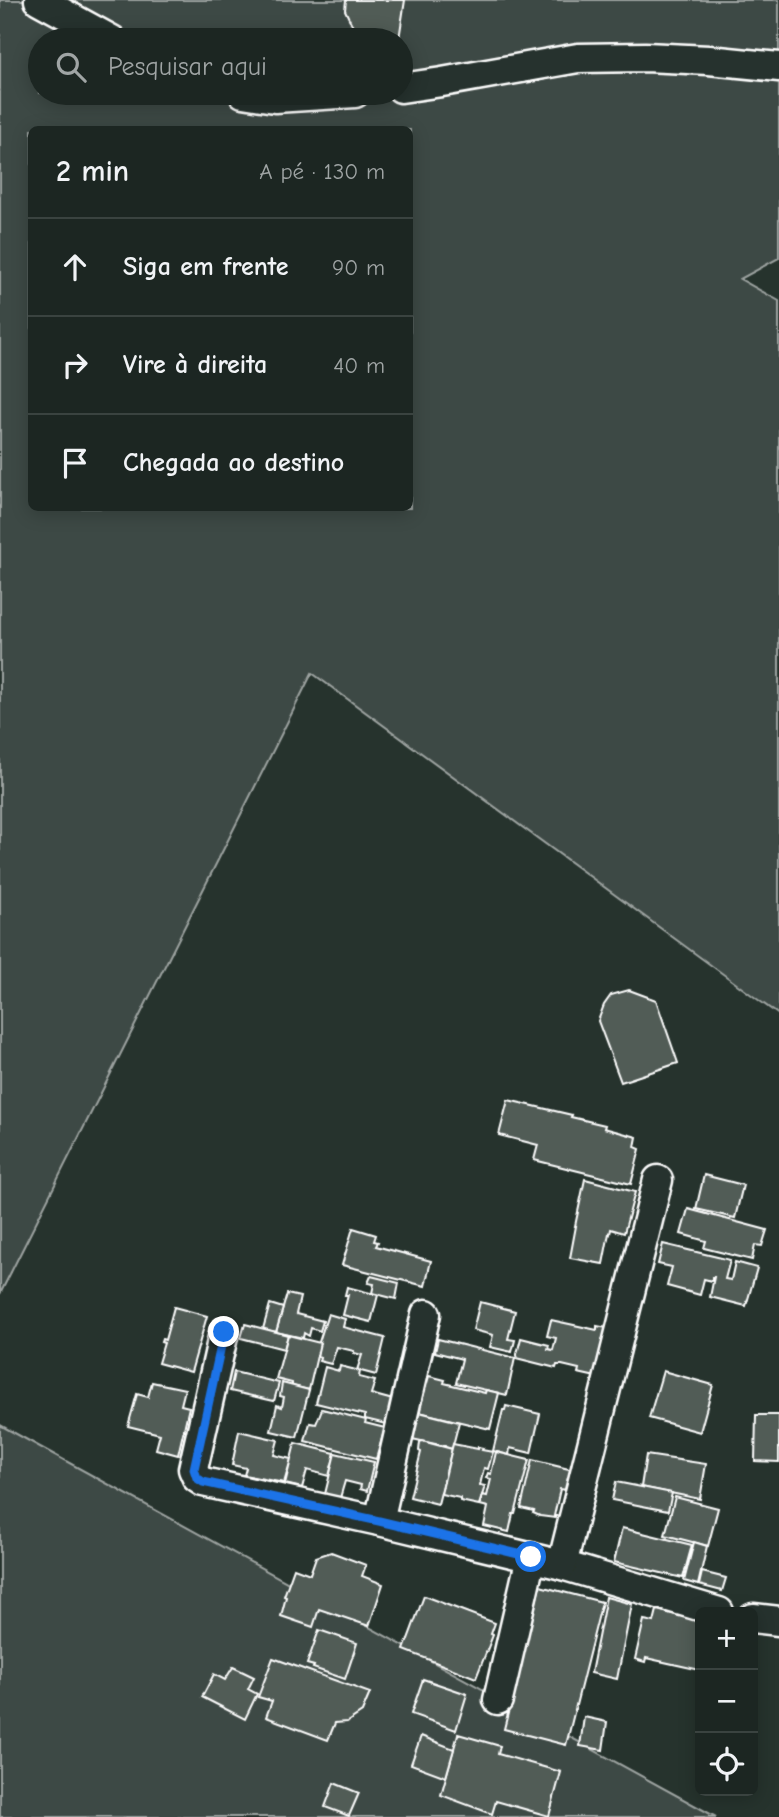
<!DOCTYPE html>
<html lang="pt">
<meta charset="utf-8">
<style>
body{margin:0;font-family:"Comic Neue",sans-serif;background:#252e2a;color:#f1f3f6}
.controls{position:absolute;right:21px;bottom:21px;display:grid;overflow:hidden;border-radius:10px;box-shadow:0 4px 18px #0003}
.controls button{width:63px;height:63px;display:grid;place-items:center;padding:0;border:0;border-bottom:2px solid #3a4340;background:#1c2622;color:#f1f3f6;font:35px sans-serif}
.stop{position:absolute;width:21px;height:21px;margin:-16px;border:5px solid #1a73e8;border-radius:50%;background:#fff}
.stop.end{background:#1a73e8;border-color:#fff;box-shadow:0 2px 7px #0008}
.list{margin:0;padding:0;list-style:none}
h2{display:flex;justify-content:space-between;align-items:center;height:91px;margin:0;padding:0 28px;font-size:30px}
h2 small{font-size:23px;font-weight:400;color:#a0a5a5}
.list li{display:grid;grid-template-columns:46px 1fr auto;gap:21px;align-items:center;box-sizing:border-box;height:98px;padding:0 28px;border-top:2px solid #3a4340}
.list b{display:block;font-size:26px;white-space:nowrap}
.list em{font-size:23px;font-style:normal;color:#a0a5a5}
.icon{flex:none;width:38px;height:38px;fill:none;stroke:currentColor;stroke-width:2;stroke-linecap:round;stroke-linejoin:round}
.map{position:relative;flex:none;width:779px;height:1817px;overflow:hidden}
.search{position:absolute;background:#1c2622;box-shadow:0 4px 18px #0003;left:28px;top:28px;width:385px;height:77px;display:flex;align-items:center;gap:18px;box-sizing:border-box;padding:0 24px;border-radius:38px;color:#a0a5a5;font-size:26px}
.panel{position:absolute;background:#1c2622;box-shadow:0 4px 18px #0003;left:28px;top:126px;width:385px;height:385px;border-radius:10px}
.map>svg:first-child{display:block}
</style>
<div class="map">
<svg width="779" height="1817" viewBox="0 0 779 1817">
<rect width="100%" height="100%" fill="#26332d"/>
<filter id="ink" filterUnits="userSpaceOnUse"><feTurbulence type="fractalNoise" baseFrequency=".0143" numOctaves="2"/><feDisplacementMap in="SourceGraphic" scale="14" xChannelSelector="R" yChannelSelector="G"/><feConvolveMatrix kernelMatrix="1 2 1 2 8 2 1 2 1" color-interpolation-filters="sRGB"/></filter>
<g filter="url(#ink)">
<g fill="#3e4944" stroke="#9ea4a2" stroke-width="2" fill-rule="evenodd">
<path d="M0 0H779V258L740 279 779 301V1015L312 673 0 1294ZM40 40H401V93H40ZM32 130H410V508H32Z"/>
<polygon points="0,1425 716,1817 0,1817"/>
</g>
<g fill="#515c57" stroke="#fff" stroke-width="2">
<polygon points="346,0 405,0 399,39 355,31 345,10"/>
<polygon points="629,990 656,1000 678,1063 621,1082 598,1021 604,1005 611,995"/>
<polygon points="508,1100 572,1115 571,1117 605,1125 604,1128 637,1137 635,1147 640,1149 631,1184 534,1160 538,1145 499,1135"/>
<polygon points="704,1175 743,1185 735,1218 696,1209"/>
<polygon points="585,1179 635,1192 624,1233 611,1229 610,1234 609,1233 603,1264 570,1258 576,1226 575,1226"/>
<polygon points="688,1209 767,1230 762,1246 755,1245 752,1260 704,1248 706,1241 681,1234"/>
<polygon points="353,1228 376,1235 374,1241 378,1242 376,1246 431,1261 425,1286 342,1265"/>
<polygon points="663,1244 730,1260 725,1279 731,1280 735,1262 757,1268 746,1306 710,1297 714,1277 712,1277 712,1281 704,1279 700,1295 667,1286 672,1267 658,1264"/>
<polygon points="371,1276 399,1283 396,1299 372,1293 374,1284 368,1283"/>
<polygon points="347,1287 378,1295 371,1322 343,1315 348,1295 345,1295"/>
<polygon points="287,1294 300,1297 296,1314 323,1321 320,1331 311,1328 309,1336 304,1333 303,1338 276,1332"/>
<polygon points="480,1302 515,1311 508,1339 515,1340 512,1352 490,1347 493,1335 473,1330"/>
<polygon points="270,1304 283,1308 276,1332 263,1329"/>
<polygon points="174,1307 207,1316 191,1372 158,1363 164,1343 161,1342 162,1339 165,1340"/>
<polygon points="328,1314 345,1319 343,1327 385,1338 376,1375 357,1370 362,1355 354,1353 354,1351 337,1347 331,1364 319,1361 320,1357 317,1356 319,1342"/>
<polygon points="551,1320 597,1330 597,1326 607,1328 596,1377 578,1373 579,1369 562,1365 557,1365 556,1368 516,1358 521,1338 549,1345 548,1349 553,1350 556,1338 547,1336"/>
<polygon points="245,1324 288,1335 284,1349 241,1338"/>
<polygon points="288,1335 320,1343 309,1390 292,1386 292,1383 276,1379"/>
<polygon points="438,1339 515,1358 507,1395 456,1383 462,1359 435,1352"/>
<polygon points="340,1366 360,1371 359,1377 375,1381 371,1394 393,1400 386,1424 365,1419 365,1415 316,1403 325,1367 339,1371"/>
<polygon points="663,1371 713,1385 700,1432 649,1418"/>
<polygon points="234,1372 279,1383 274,1401 230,1391"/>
<polygon points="429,1376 445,1380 444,1383 485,1393 486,1390 499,1393 490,1429 419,1412"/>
<polygon points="152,1382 185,1389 181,1405 189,1407 178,1455 156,1449 160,1434 128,1426 137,1394 148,1397"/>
<polygon points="282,1383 309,1390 297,1437 271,1431 277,1405 282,1407 284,1397 280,1396"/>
<polygon points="506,1406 540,1414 531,1453 510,1448 509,1455 493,1451 503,1410 505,1410"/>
<polygon points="322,1409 366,1420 365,1423 385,1428 376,1459 305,1441 310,1423 316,1424"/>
<polygon points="419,1412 459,1422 452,1449 445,1447 445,1446 412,1439"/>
<polygon points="756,1415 779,1415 779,1462 755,1461"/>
<polygon points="239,1431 278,1440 274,1455 291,1459 284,1483 244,1475 246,1468 232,1465"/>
<polygon points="422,1441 452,1449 438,1504 410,1497 421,1452 419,1451 420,1442"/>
<polygon points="295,1443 335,1453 329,1476 307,1470 302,1488 285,1484"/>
<polygon points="453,1444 478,1449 478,1447 483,1448 482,1450 493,1452 488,1469 484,1468 480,1485 485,1486 479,1505 460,1501 460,1498 441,1494"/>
<polygon points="496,1452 529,1460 515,1514 513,1514 509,1532 484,1526 488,1507 480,1505 482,1495 487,1496 491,1479 486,1478 488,1473 491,1474"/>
<polygon points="335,1453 374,1462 367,1491 360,1489 361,1485 345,1481 340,1498 325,1494"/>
<polygon points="646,1455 706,1464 700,1499 641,1487"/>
<polygon points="532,1460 573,1470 568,1490 560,1489 554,1516 556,1516 555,1518 540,1516 533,1513 534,1511 521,1508"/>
<polygon points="616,1482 672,1493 668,1511 612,1500"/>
<polygon points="675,1497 718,1508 708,1546 665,1535"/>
<polygon points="622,1528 692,1545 683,1578 614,1562"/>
<polygon points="694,1542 707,1546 698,1585 684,1581"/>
<polygon points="331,1552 366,1565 362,1576 383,1584 369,1626 319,1609 313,1627 281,1616 286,1597 284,1596 294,1568 310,1574 316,1557"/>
<polygon points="702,1572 726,1578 722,1591 699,1585"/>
<polygon points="540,1586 602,1602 566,1745 504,1729"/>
<polygon points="424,1596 495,1623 491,1634 493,1635 476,1678 404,1650"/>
<polygon points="606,1597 632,1604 617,1679 591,1673"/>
<polygon points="657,1610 700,1621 700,1670 646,1658 645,1662 635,1659 644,1620 654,1622"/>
<polygon points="319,1630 357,1643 345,1679 313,1668 314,1666 307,1664"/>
<polygon points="273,1658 370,1693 362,1712 347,1722 335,1723 328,1740 266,1717 272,1701 258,1697"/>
<polygon points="233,1667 254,1677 248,1689 257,1694 245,1719 202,1697 214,1674 225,1680"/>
<polygon points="423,1679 467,1694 456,1730 411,1714"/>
<polygon points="584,1717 607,1722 603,1750 580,1746"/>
<polygon points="458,1734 500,1746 498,1754 561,1772 549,1816 496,1801 492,1814 441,1795"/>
<polygon points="421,1736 454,1749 446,1777 411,1764"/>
<polygon points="334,1783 359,1793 349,1816 325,1807"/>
</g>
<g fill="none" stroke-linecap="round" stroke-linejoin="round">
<defs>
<g id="minor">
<polyline points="39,0 112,40"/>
<polyline points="401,88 442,82 578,58 645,57 709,60 779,67"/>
<polyline points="243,93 275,98 355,93"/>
<polyline points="224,1332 193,1469 197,1478 203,1482 379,1521 562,1565 719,1612"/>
<polyline points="379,1521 426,1314"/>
<polyline points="562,1565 658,1180"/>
<polyline points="753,1618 779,1621"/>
<polyline points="498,1700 531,1557"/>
</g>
</defs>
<use href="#minor" stroke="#fff" stroke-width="33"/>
<use href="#minor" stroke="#26332d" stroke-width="28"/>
</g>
</g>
<g fill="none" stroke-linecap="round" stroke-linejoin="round" filter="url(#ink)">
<polyline stroke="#1a73e8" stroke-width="9" points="224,1332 194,1469 197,1478 203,1482 379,1521 531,1557"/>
</g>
</svg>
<div class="controls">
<button>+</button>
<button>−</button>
<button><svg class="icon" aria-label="locate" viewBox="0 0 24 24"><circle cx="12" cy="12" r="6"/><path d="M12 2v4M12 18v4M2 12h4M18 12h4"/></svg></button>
</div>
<div class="stop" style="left:531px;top:1557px"></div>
<div class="stop end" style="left:224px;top:1332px"></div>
<div class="search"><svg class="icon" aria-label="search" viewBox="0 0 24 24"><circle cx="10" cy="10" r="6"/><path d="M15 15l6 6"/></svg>Pesquisar aqui</div>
<section class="panel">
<h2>2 min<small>A pé · 130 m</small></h2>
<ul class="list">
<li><svg class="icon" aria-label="ahead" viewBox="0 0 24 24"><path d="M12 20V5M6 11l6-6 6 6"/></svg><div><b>Siga em frente</b></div><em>90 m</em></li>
<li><svg class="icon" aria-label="right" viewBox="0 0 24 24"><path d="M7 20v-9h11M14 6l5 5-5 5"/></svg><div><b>Vire à direita</b></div><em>40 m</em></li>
<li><svg class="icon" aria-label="arrive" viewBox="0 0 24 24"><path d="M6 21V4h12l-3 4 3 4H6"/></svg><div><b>Chegada ao destino</b></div></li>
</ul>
</section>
</div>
